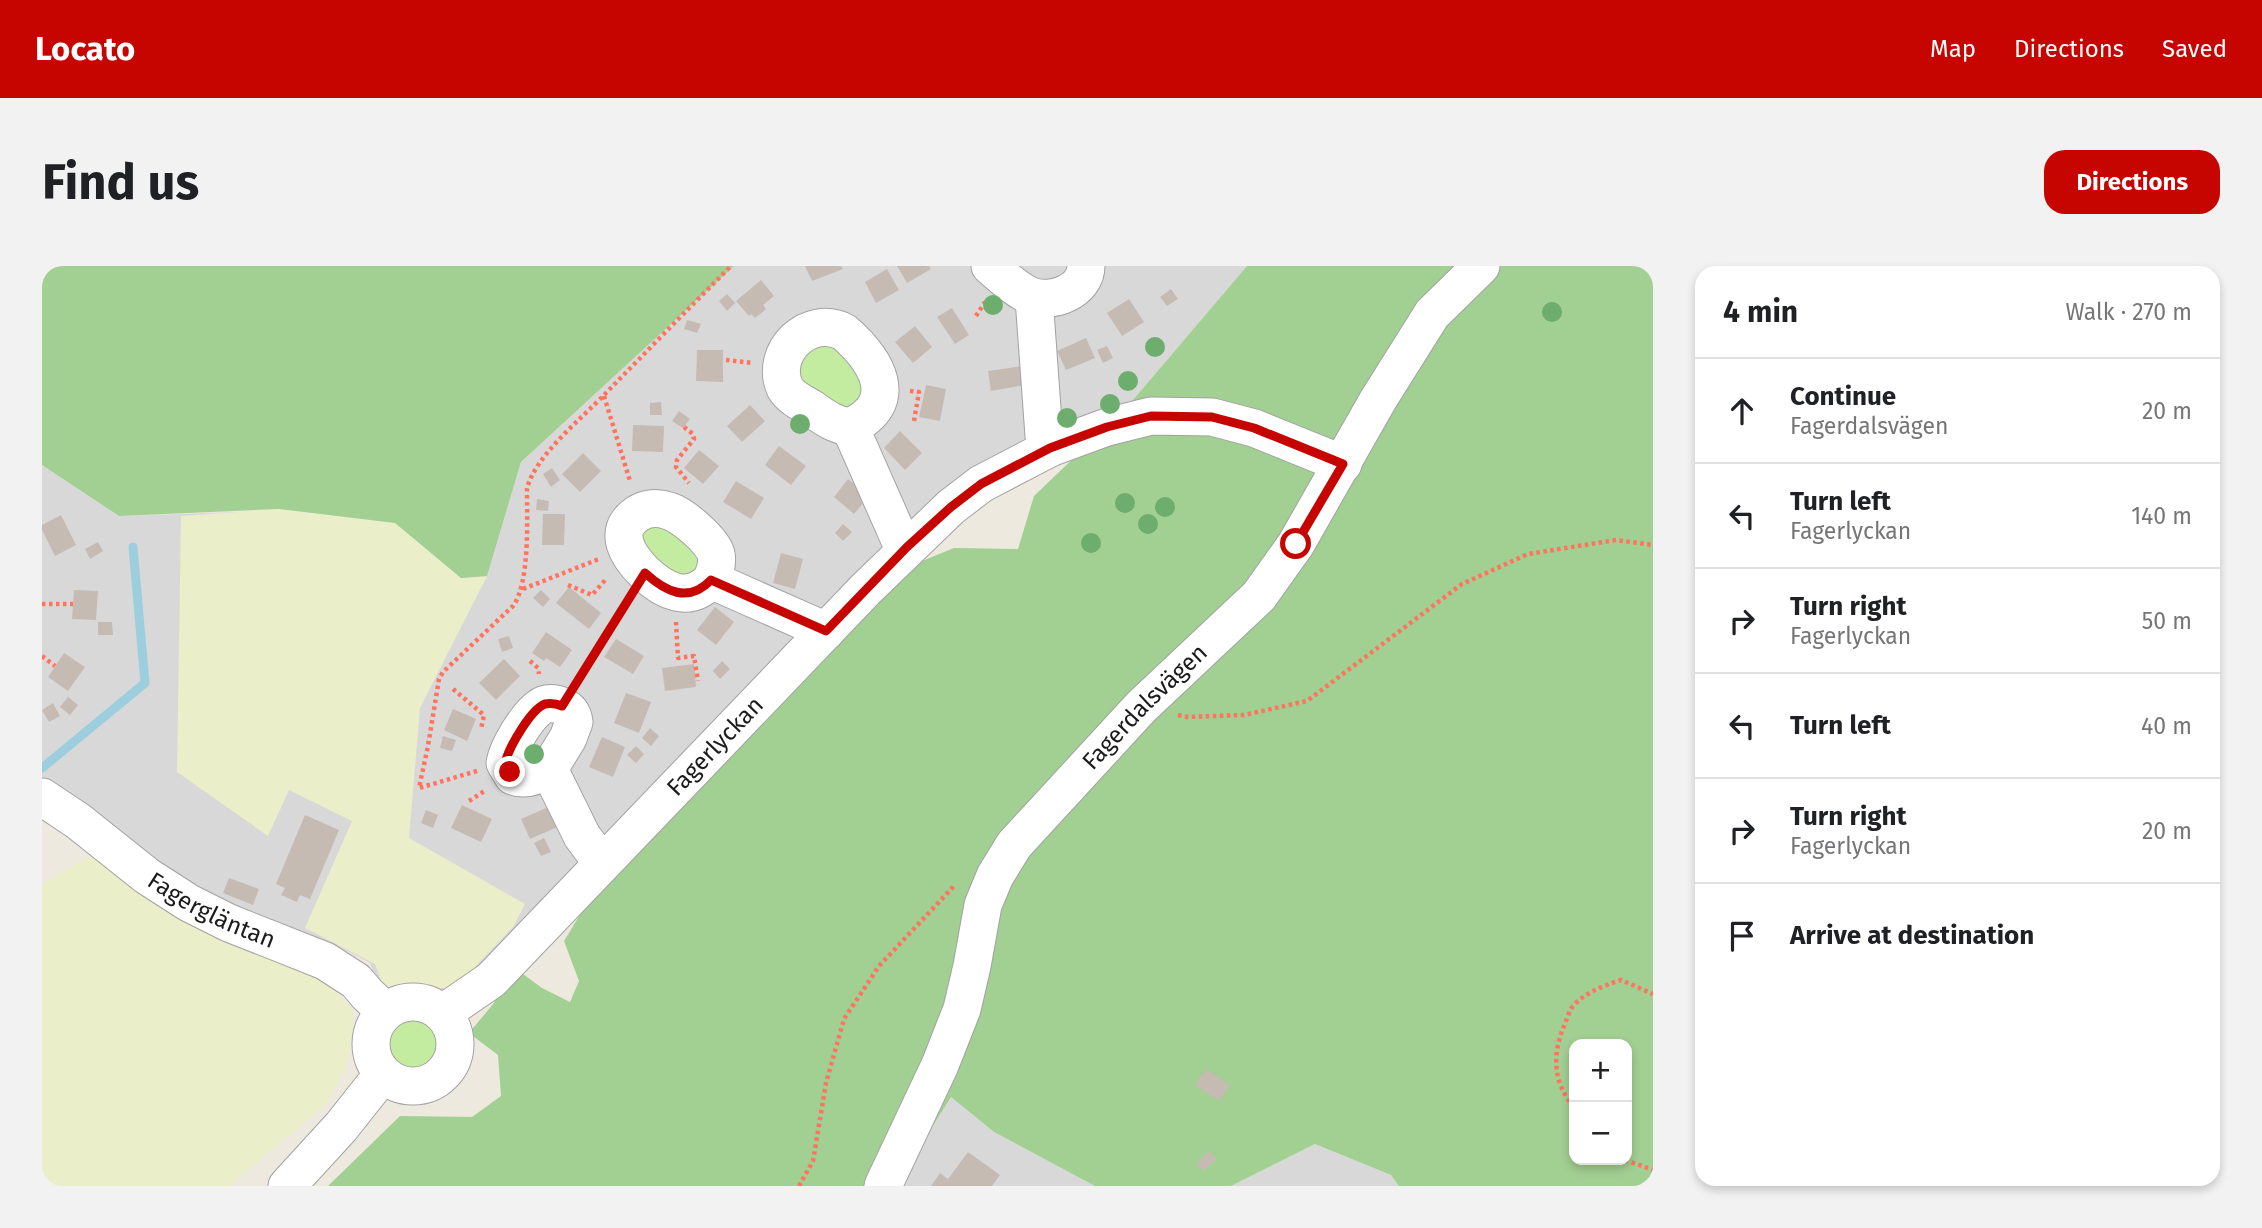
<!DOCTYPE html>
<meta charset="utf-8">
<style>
body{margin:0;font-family:"Fira Sans",sans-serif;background:#f2f2f2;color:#202124}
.controls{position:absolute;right:21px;bottom:21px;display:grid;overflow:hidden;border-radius:14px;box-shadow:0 4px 10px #0003}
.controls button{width:63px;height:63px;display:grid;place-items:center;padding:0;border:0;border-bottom:2px solid #e0e0e0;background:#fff;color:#202124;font:35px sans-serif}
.stop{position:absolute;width:21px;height:21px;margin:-16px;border:5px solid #c60500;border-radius:50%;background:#fff}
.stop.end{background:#c60500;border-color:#fff;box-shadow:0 2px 7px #0008}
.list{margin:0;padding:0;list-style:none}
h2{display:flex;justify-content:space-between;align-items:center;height:91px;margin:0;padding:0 28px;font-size:30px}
h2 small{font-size:23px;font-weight:400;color:#757577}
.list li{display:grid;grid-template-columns:46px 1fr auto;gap:21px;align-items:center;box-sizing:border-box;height:105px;padding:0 28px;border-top:2px solid #e0e0e0}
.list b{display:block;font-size:26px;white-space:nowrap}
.list p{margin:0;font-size:23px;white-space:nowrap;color:#757577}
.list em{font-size:23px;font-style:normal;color:#757577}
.icon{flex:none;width:38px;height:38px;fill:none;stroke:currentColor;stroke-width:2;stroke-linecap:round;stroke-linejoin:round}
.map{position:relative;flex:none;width:1611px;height:920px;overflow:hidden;border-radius:21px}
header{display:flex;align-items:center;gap:42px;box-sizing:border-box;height:98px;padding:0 35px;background:#c60500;color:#fff}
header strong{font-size:33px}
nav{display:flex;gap:38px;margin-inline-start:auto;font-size:24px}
.intro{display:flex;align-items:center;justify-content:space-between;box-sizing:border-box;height:168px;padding:0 42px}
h1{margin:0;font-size:49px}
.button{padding:18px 32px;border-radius:21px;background:#c60500;color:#fff;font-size:24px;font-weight:700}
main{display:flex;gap:42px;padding:0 42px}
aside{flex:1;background:#fff;border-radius:21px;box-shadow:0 4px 10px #0003}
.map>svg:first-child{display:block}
</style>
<header>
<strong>Locato</strong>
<nav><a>Map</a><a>Directions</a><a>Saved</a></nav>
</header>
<div class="intro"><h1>Find us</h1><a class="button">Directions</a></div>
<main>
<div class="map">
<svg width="1611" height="920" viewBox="0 0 1611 920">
<rect width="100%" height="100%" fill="#ede9df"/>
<g fill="#d9d8d8">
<polygon points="692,0 1205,0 1085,141 924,213 428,720 339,730 328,697 288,676 160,634 73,572 0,512 0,199 77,250 232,245 445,310 479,196"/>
<polygon points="909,831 952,866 1053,920 853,920"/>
<polygon points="1273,878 1349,909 1357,920 1189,920"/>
</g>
<g fill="#eaeec9">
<polygon points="237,243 354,257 419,312 445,310 378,442 367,572 483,638 471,661 413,722 342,722 333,698 263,662 310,555 247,524 226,570 135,506 139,250"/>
<polygon points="58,584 280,709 311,745 312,775 300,810 284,838 187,920 0,920 0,618"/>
</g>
<g fill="#c4eca1">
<polygon points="772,67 830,106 809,153 744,109"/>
<polygon points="601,254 658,277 656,315 604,299 595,260"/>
<path d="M372 745 385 746 402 763C409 790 383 815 357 812 351 805 343 797 340 789 332 765 350 748 372 745Z"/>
</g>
<g fill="#a2cf92" fill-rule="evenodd">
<polygon points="0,0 692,0 479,196 445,310 419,312 353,257 237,243 77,250 0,199"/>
<path d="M1205 0H1611V920H1357L1349 909 1273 878 1189 920H1053L952 866 909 831 853 920H286L358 850 430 851 459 830 456 789 427 767 452 737 456 720 477 705 500 722 528 736 537 715 522 675 550 629 875 297 912 282 976 283 992 230 1085 141ZM1532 778H1585V894H1532Z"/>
</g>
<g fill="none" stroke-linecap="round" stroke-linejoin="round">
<polyline stroke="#9dcede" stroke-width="9" points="0,502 103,417 91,281"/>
</g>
<g fill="#c5bbb3">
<polygon points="763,0 799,0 801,3 770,15"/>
<polygon points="855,0 887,0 889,3 865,17"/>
<polygon points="845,3 857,24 834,37 823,16"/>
<polygon points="719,14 732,30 721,39 724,43 713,52 709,48 707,50 694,35"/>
<polygon points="1129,23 1136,33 1125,40 1118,31"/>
<polygon points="685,28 693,37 685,45 677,35"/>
<polygon points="1087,33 1102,56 1080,70 1065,47"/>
<polygon points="910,42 927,69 913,78 895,51"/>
<polygon points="645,54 659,58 655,67 642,63"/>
<polygon points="873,60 890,81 871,97 853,76"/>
<polygon points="1044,72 1053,92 1024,104 1015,85"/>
<polygon points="1065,80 1071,92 1061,97 1055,84"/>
<polygon points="655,84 681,84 681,116 654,115"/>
<polygon points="981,100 983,119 949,125 946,105"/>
<polygon points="884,119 904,123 898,155 877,151"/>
<polygon points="619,136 620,149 608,149 608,137"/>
<polygon points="708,139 723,155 700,176 685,160"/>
<polygon points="637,145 648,153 641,162 630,155"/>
<polygon points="591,159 622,160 621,186 590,185"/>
<polygon points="858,165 880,187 863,204 842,182"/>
<polygon points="737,180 764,200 749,219 723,199"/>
<polygon points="657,184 677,200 661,218 642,202"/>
<polygon points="541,187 559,205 538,226 520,208"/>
<polygon points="510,202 518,214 509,221 501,208"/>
<polygon points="806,213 827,230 812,248 792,231"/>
<polygon points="694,215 722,232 709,253 681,236"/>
<polygon points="495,233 507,235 506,245 494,244"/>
<polygon points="501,248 523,248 522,279 500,279"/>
<polygon points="19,249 34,279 13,290 0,264 0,259"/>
<polygon points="801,258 810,266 801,275 793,267"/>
<polygon points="56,276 61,285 48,293 43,283"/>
<polygon points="739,287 761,293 753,323 731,317"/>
<polygon points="527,321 559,347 547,363 514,337"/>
<polygon points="32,324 56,325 54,354 30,353"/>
<polygon points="499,324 508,333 501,341 491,332"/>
<polygon points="673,341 692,356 674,379 655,364"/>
<polygon points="56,356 70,356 71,369 56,369"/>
<polygon points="504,366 530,384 518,401 504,392 502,395 490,387"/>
<polygon points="467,370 471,382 460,386 456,373"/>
<polygon points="574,373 602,390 591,408 562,391"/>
<polygon points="22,387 43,401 26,425 6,411"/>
<polygon points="462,393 478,410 454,434 437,417"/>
<polygon points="680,395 688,403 678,413 671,405"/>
<polygon points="652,398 654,421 623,425 620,402"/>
<polygon points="584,427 609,436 597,467 572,457"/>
<polygon points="26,431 36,439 28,449 18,441"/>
<polygon points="11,437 18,450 7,456 0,444"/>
<polygon points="411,443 434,453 425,475 402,464"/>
<polygon points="608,462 617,470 609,480 600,472"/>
<polygon points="401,470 414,474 410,485 398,482"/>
<polygon points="560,471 583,481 571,511 547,501"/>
<polygon points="594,480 602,488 594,497 585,489"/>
<polygon points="420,539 450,553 439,576 409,562"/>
<polygon points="511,539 520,559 488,573 479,553"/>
<polygon points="384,544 396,549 391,562 379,557"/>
<polygon points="263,549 297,564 268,633 258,629 255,636 239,629 243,622 234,618"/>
<polygon points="502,572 509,586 499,590 492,577"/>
<polygon points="187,612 217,623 211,639 181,627"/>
<polygon points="1164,803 1188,819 1177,835 1153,819"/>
<polygon points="1167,885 1175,893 1162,905 1154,898"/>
<polygon points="926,886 958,909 950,920 889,920 898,907 906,913"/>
</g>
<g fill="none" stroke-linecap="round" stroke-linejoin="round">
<defs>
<g id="minor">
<path d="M948 0C960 10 974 24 989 30 1010 38 1044 25 1044 0"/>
<polyline points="992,32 1002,170 1008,182"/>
<path d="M808 161C792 159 782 151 769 142 760 137 748 131 743 122 727 86 767 48 802 66 834 94 861 136 808 161L857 272 865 281"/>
<path d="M669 314C647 338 622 325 603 307 587 291 569 266 595 248 604 242 616 241 627 245 640 249 670 274 674 288 676 297 673 306 669 314L784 365"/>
<path d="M507 503C496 510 483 515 471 510L463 497C466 481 485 450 498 441 504 436 513 437 520 440 527 443 531 448 532 456L526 472 507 503 540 570 560 597"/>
<path id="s1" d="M0 531 36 555 105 610 147 637 187 657 283 695 314 715 325 728 343 745"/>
<circle cx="371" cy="778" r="42"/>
<path id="s2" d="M401 747 449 714 824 323 909 241 939 218 1008 182 1065 161 1109 150 1170 151 1212 162 1301 198"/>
<polyline points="245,920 299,861 341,808"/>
<path id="s3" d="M841 920 898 799 920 743 930 700 941 639 953 610 972 579 1099 441 1217 330 1254 278 1336 134 1390 48 1439 0"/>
</g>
</defs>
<use href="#minor" stroke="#a2a2a2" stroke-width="39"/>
<g stroke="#ff735f" stroke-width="4.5" stroke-dasharray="3.5 3.5" stroke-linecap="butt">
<polyline points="934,50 943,36"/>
<polyline points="684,94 711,97"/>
<polyline points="868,125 877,126 872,155"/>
<polyline points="562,130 588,215"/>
<polyline points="642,161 651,168 652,173 635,194 634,201 647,217"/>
<polyline points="526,319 550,329 565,312"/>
<polyline points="481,323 557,293"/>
<polyline points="0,338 31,338"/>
<polyline points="634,356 636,392 652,390 656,415"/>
<polyline points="0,390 13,400"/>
<polyline points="488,395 496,402 497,408"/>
<polyline points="537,412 586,334"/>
<polyline points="411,423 442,449 439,463"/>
<polyline points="1136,449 1146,451 1202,449 1265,435 1420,318 1486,288 1574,274 1611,279"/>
<path d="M435 505 377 522 386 480 397 413 401 406 471 340C488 317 485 253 485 223 492 191 539 153 562 129 604 86 646 43 689 0"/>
<polyline points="427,535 444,524"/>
<path d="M1532 841C1511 817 1510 789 1522 760 1525 753 1527 745 1531 740 1544 726 1561 720 1579 714L1611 728"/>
<polyline points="1583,894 1611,904"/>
<polyline points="757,920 771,895 784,817 802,753 837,700 912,620"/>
</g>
<use href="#minor" stroke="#fff" stroke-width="37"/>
</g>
<g fill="#6dad6e">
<circle cx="951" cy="39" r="10"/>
<circle cx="1510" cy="46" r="10"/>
<circle cx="1113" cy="81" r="10"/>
<circle cx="1086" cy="115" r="10"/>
<circle cx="1068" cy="138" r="10"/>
<circle cx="1025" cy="152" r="10"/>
<circle cx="758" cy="158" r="10"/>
<circle cx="1083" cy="237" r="10"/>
<circle cx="1123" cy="241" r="10"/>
<circle cx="1106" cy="258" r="10"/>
<circle cx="1049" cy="277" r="10"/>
<circle cx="492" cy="488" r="10"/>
</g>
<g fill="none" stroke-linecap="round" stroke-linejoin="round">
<path stroke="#c60500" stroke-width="9" d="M468 506 464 494C468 480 489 443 503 438 509 437 515 438 520 440L603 307C623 325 646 338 669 314L784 365 865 281 909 241 939 218 1008 182 1065 161 1109 150 1170 151 1212 162 1301 198 1254 278"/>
</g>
<g text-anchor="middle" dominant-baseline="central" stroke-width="5" stroke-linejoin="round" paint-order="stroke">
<g font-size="24" fill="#1b1b1b" stroke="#fff">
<text stroke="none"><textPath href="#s3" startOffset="558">Fagerdalsvägen</textPath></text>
<text stroke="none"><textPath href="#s2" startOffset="382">Fagerlyckan</textPath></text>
<text stroke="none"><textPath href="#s1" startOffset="205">Fagergläntan</textPath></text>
</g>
</g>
</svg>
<div class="controls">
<button>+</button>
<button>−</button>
</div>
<div class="stop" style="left:1254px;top:278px"></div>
<div class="stop end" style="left:468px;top:506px"></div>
</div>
<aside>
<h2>4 min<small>Walk · 270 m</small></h2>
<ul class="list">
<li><svg class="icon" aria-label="ahead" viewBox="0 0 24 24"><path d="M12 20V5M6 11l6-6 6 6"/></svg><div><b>Continue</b><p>Fagerdalsvägen</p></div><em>20 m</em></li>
<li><svg class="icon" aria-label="left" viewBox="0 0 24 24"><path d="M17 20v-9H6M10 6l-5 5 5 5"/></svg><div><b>Turn left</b><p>Fagerlyckan</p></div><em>140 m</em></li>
<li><svg class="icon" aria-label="right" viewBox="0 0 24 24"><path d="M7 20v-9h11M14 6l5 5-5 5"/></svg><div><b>Turn right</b><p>Fagerlyckan</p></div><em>50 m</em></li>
<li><svg class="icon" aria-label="left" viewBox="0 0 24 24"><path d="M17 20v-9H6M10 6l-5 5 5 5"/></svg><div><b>Turn left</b></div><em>40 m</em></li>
<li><svg class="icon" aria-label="right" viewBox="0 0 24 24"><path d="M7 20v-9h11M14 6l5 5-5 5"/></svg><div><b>Turn right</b><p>Fagerlyckan</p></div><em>20 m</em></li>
<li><svg class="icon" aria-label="arrive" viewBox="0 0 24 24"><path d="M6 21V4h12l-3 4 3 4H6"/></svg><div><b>Arrive at destination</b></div></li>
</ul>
</aside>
</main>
